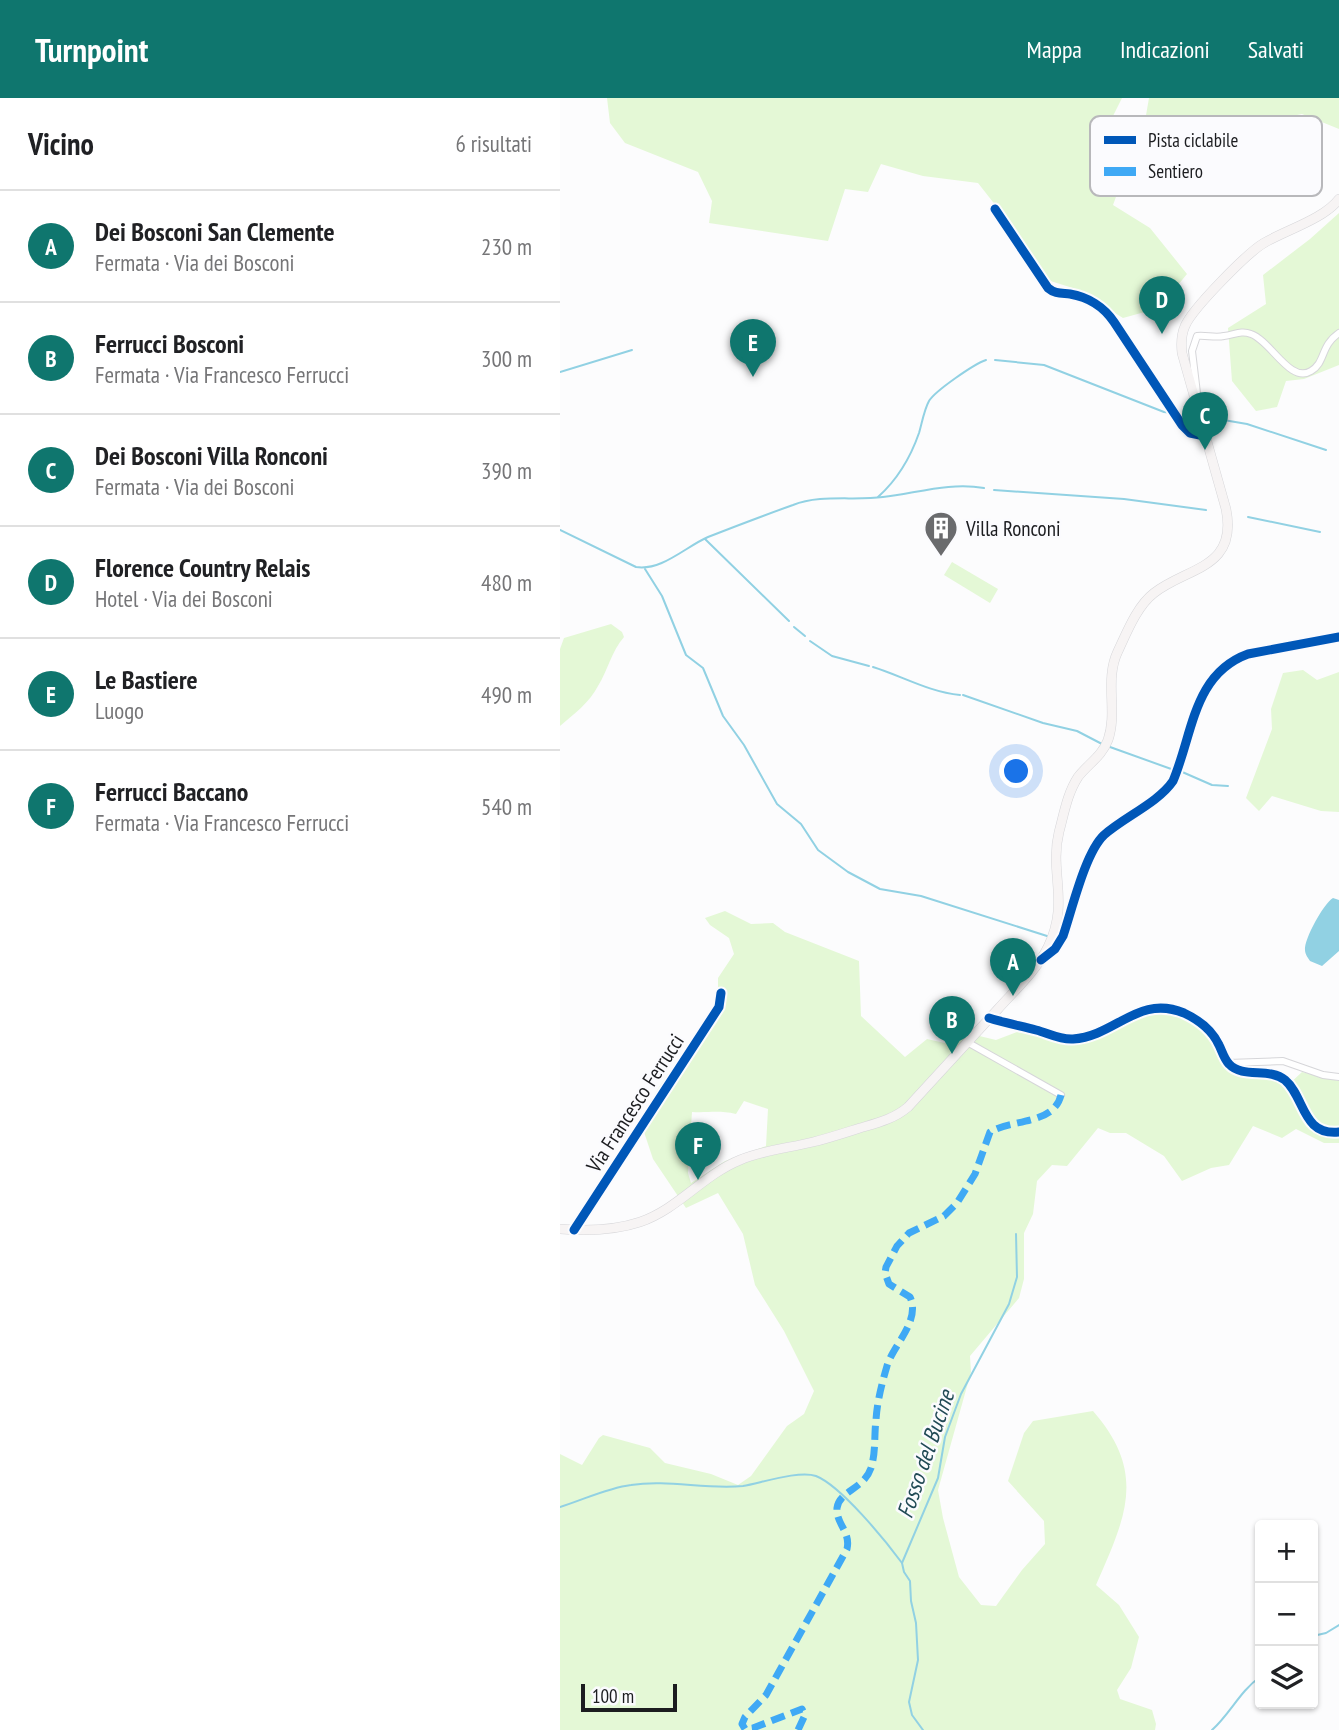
<!DOCTYPE html>
<html lang="it">
<meta charset="utf-8">
<style>
body{margin:0;font-family:"PT Sans Narrow",sans-serif;background:#f2f2f2;color:#202124}
.controls{position:absolute;right:21px;bottom:21px;display:grid;overflow:hidden;border-radius:7px;box-shadow:0 2px 5px #0004}
.controls button{width:63px;height:63px;display:grid;place-items:center;padding:0;border:0;border-bottom:2px solid #e0e0e0;background:#fff;color:#202124;font:35px sans-serif}
.scale{position:absolute;left:21px;bottom:18px;width:96px;box-sizing:border-box;padding-left:7px;border:4px solid #1c1d20;border-top:0;font-size:19px;line-height:24px;white-space:nowrap;color:#1c1d20;-webkit-text-stroke:5px #fbfbfe;paint-order:stroke}
.you{position:absolute;left:457px;top:674px;width:24px;height:24px;margin:-18px;border:5px solid #fff;border-radius:50%;background:#1a73e8;box-shadow:0 0 0 10px #1a73e833}
.badge{display:grid;place-items:center;width:46px;height:46px;border-radius:50%;background:#0f766e;color:#fff;font-size:23px;font-weight:700}
.pin{position:absolute;translate:-50% -58px;filter:drop-shadow(0 2px 4px #0008)}
.pin::after{content:'';position:absolute;top:37px;width:24px;height:21px;background:inherit;clip-path:polygon(0 0,100% 0,50% 100%)}
.list{margin:0;padding:0;list-style:none}
h2{display:flex;justify-content:space-between;align-items:center;height:91px;margin:0;padding:0 28px;font-size:30px}
h2 small{font-size:23px;font-weight:400;color:#757577}
.list li{display:grid;grid-template-columns:46px 1fr auto;gap:21px;align-items:center;box-sizing:border-box;height:112px;padding:0 28px;border-top:2px solid #e0e0e0}
.list b{display:block;font-size:26px;white-space:nowrap}
.list p{margin:0;font-size:23px;white-space:nowrap;color:#757577}
.list em{font-size:23px;font-style:normal;color:#757577}
.icon{flex:none;width:38px;height:38px;fill:none;stroke:currentColor;stroke-width:2;stroke-linecap:round;stroke-linejoin:round}
.map{position:relative;flex:none;width:779px;height:1632px;overflow:hidden}
header{display:flex;align-items:center;gap:42px;box-sizing:border-box;height:98px;padding:0 35px;background:#0f766e;color:#fff}
header strong{font-size:33px}
nav{display:flex;gap:38px;margin-inline-start:auto;font-size:24px}
main{display:flex}
aside{flex:1;background:#fff}
.map>svg:first-child{display:block}
</style>
<header>
<strong>Turnpoint</strong>
<nav><a>Mappa</a><a>Indicazioni</a><a>Salvati</a></nav>
</header>
<main>
<aside>
<h2>Vicino<small>6 risultati</small></h2>
<ul class="list">
<li><span class="badge">A</span><div><b>Dei Bosconi San Clemente</b><p>Fermata · Via dei Bosconi</p></div><em>230 m</em></li>
<li><span class="badge">B</span><div><b>Ferrucci Bosconi</b><p>Fermata · Via Francesco Ferrucci</p></div><em>300 m</em></li>
<li><span class="badge">C</span><div><b>Dei Bosconi Villa Ronconi</b><p>Fermata · Via dei Bosconi</p></div><em>390 m</em></li>
<li><span class="badge">D</span><div><b>Florence Country Relais</b><p>Hotel · Via dei Bosconi</p></div><em>480 m</em></li>
<li><span class="badge">E</span><div><b>Le Bastiere</b><p>Luogo</p></div><em>490 m</em></li>
<li><span class="badge">F</span><div><b>Ferrucci Baccano</b><p>Fermata · Via Francesco Ferrucci</p></div><em>540 m</em></li>
</ul>
</aside>
<div class="map">
<svg width="779" height="1632" viewBox="0 0 779 1632">
<rect width="100%" height="100%" fill="#fcfcfd"/>
<g fill="#e4f8d6" fill-rule="evenodd">
<polygon points="47,0 562,0 553,18 560,40 571,58 553,107 590,130 627,176 599,210 563,220 516,191 484,181 440,113 418,85 363,78 321,66 308,94 285,91 268,143 149,125 152,103 138,74 65,45 50,25"/>
<polygon points="589,0 779,0 779,31 742,16 727,19 706,48 664,54 596,41 585,23"/>
<polygon points="779,115 779,267 744,281 726,283 717,309 696,313 672,283 668,230 706,206 703,177 750,141"/>
<polygon points="392,464 438,491 430,505 384,477"/>
<path d="M51 526 62 534 64 539C51 554 48 572 38 588 30 604 13 617 0 628V551L4 540Z"/>
<polygon points="743,572 757,582 779,574 779,714 761,713 712,698 699,713 686,700 712,631 711,611 723,575"/>
<path d="M165 813 191 826 213 825 225 834 299 863 301 918 345 959 367 941 389 946 407 935 436 942 457 934 510 942 588 913H611L629 921 648 935 663 964C682 971 711 976 727 988L742 974 779 983V1045H764L736 1031 722 1040 693 1028 669 1067 651 1070 622 1083 604 1058 566 1035H550L538 1030 507 1068 492 1067 477 1083 473 1116 464 1135V1181L459 1200 410 1258 411 1274 378 1392 383 1420 399 1479 421 1507 436 1508 462 1472 485 1446 484 1423 448 1383 464 1335 473 1323 533 1313C588 1376 565 1420 536 1487L559 1507 579 1539 571 1570 557 1592 560 1601 592 1612 596 1626 595 1632H0V1356L22 1367 39 1340 43 1337 90 1350 105 1365 151 1376 178 1387 191 1378 227 1328 244 1316 254 1293 224 1233 195 1187 183 1136 158 1095 126 1110 93 1061 80 1022 99 989 158 903V880L174 856 169 840 150 827 145 820ZM184 1003 208 1011 206 1048 165 1063 131 1085 128 1075 132 1014C149 1015 158 1012 176 1016Z"/>
</g>
<path fill="#91d1e3" d="M773 800 779 802V853L762 868 750 863C748 860 745 856 745 852 744 841 764 805 773 800Z"/>
<g fill="none" stroke-linecap="round" stroke-linejoin="round">
<g stroke="#91d1e3" stroke-width="2">
<polyline points="435,262 484,267 604,314 612,315"/>
<polyline points="0,274 72,252"/>
<polyline points="618,316 637,318"/>
<polyline points="646,319 687,326 766,352"/>
<polyline points="434,392 564,401 646,412"/>
<path d="M318 399C337 382 351 358 359 335 362 325 364 312 369 303 375 293 414 266 426 262"/>
<polyline points="688,419 760,434"/>
<path d="M0 432 76 469C102 473 125 449 148 439 176 428 205 417 233 407 260 396 295 403 323 399 357 395 390 384 424 390"/>
<polyline points="145,441 229,523"/>
<polyline points="85,471 102,498 126,557 143,570 163,618 184,647 217,706 241,726 258,752 288,774 320,791 361,798 487,838"/>
<polyline points="234,529 245,538"/>
<polyline points="250,543 272,558 309,568"/>
<path d="M313 569C342 578 369 594 400 597"/>
<polyline points="403,597 483,625 517,633 542,646"/>
<polyline points="550,649 614,672"/>
<polyline points="620,673 652,687 668,688"/>
<path d="M0 1409C23 1402 47 1390 71 1387 108 1381 146 1392 183 1388 201 1385 239 1372 256 1378 281 1388 325 1442 342 1465"/>
<polyline points="753,1538 766,1535 779,1527"/>
<polyline points="363,1632 352,1617 349,1604 358,1562 356,1525 351,1503 350,1483 344,1474 342,1465 378,1380 385,1339 401,1296 449,1206 457,1179 456,1136"/>
<path d="M652 1632C670 1616 680 1593 700 1579"/>
</g>
<defs>
<g id="minor">
<path d="M435 111 488 190C495 196 501 195 510 196 528 199 544 209 554 224L622 327 630 335 645 338"/>
<path d="M637 295 632 253 637 238C646 237 655 240 664 238 674 237 681 232 691 236 711 243 730 286 751 273 766 264 760 248 779 235"/>
<path d="M484 860 495 851 503 838C512 812 525 755 544 737 564 719 598 705 613 683 633 636 633 576 688 556L779 539"/>
<polyline points="407,944 501,997"/>
<polyline points="668,965 723,963 763,977 779,979"/>
<polyline points="14,1132 159,909 161,895"/>
</g>
<path id="tertiary" d="M429 920C445 925 461 928 476 932 488 935 500 942 513 941 556 938 578 896 624 915 639 922 652 932 659 947 662 953 664 961 669 966 683 981 709 969 725 982 745 999 742 1038 779 1034"/>
<path id="secondary" d="M0 1131C25 1133 56 1132 80 1124 118 1111 143 1077 180 1062 204 1052 229 1050 253 1044 269 1040 284 1035 300 1030 317 1025 334 1021 348 1009 378 976 408 944 438 911 456 891 476 873 488 849 510 804 489 775 499 734 504 716 507 696 518 679 528 666 542 658 548 642 558 613 544 582 558 553 567 534 577 508 594 495 627 469 678 471 666 411L622 255C621 246 621 237 625 228 632 211 687 155 704 145 726 132 764 121 779 101"/>
</defs>
<use href="#minor" stroke="#d6d6d9" stroke-width="8"/>
<use href="#tertiary" stroke="#d6d6d9" stroke-width="10"/>
<use href="#secondary" stroke="#d6d6d9" stroke-width="10"/>
<use href="#minor" stroke="#fff" stroke-width="6"/>
<use href="#tertiary" stroke="#fff" stroke-width="8"/>
<use href="#secondary" stroke="#f7f4f4" stroke-width="9"/>
<path stroke="#3fa9f5" stroke-width="7" stroke-dasharray="14 7" stroke-linecap="butt" d="M238 1632 245 1617 242 1611 193 1630 185 1631 182 1626 185 1619 206 1597 287 1451C291 1434 276 1426 277 1410 279 1393 304 1391 311 1370 316 1354 314 1338 316 1322 317 1304 322 1285 327 1268 333 1247 361 1223 350 1199L329 1186 325 1175 326 1169 337 1148 349 1135 384 1118 397 1105 415 1076 430 1034C451 1021 494 1027 501 997"/>
<defs>
<g id="cycleway">
<path d="M435 111 488 190C495 196 501 195 510 196 528 199 544 209 554 224L622 327 630 335 645 338"/>
<path d="M481 862 495 851 503 838C512 812 525 755 544 737 564 719 598 705 613 683 633 636 633 576 688 556L779 539"/>
<path d="M429 920C445 925 461 928 476 932 488 935 500 942 513 941 556 938 578 896 624 915 639 922 652 932 659 947 662 953 664 961 669 966 683 981 709 969 725 982 745 999 742 1038 779 1034"/>
<polyline points="14,1132 159,909 161,895"/>
</g>
</defs>
<use href="#cycleway" stroke="#fbfbfe" stroke-width="13"/>
<use href="#cycleway" stroke="#0057b8" stroke-width="9"/>
</g>
<defs>
<symbol id="building-pin" viewBox="-11 -11 22 30"><path d="M0 17L-7.5 6A9.5 9.5 0 1 1 7.5 6Z" fill="#6a6b6d" stroke="#fbfbfe"/><path d="M-4-6H4V6H1V3H-1V6H-4ZM-2.5-4.3h1.7v1.8h-1.7ZM.8-4.3h1.7v1.8H.8ZM-2.5-1h1.7V.8h-1.7ZM.8-1h1.7V.8H.8Z" fill="#fff"/></symbol>
</defs>
<g fill-rule="evenodd">
<use href="#building-pin" x="362" y="411" width="38" height="52"/>
</g>
<g text-anchor="middle" dominant-baseline="central" stroke-width="5" stroke-linejoin="round" paint-order="stroke">
<g font-size="21" fill="#1c1d20" stroke="#fbfbfe" text-anchor="start">
<text x="406" y="430">Villa Ronconi</text>
</g>
<g font-size="21" fill="#1c1d20" stroke="#fbfbfe">
<text transform="translate(75 1005) rotate(-57)">Via Francesco Ferrucci</text>
</g>
<g font-size="23" font-style="italic" fill="#224b56" stroke="#fbfbfe">
<text transform="translate(365 1356) rotate(-71)">Fosso del Bucine</text>
</g>
</g>
<rect x="530" y="18" width="232" height="80" rx="10" fill="#fbfbfe" stroke="#b8b8bb" stroke-width="2"/>
<rect x="544" y="38" width="32" height="8" fill="#0057b8"/>
<rect x="544" y="69" width="32" height="9" fill="#3fa9f5"/>
<g font-size="19" fill="#1c1d20">
<text x="588" y="49">Pista ciclabile</text>
<text x="588" y="80">Sentiero</text>
</g>
</svg>
<div class="controls">
<button>+</button>
<button>−</button>
<button><svg class="icon" aria-label="layers" viewBox="0 0 24 24"><path d="M12 4l9 5-9 5-9-5zM3 14l9 5 9-5"/></svg></button>
</div>
<div class="scale">100 m</div>
<div class="you"></div>
<div class="pin badge" style="left:453px;top:898px">A</div>
<div class="pin badge" style="left:392px;top:956px">B</div>
<div class="pin badge" style="left:645px;top:352px">C</div>
<div class="pin badge" style="left:602px;top:236px">D</div>
<div class="pin badge" style="left:193px;top:279px">E</div>
<div class="pin badge" style="left:138px;top:1082px">F</div>
</div>
</main>
